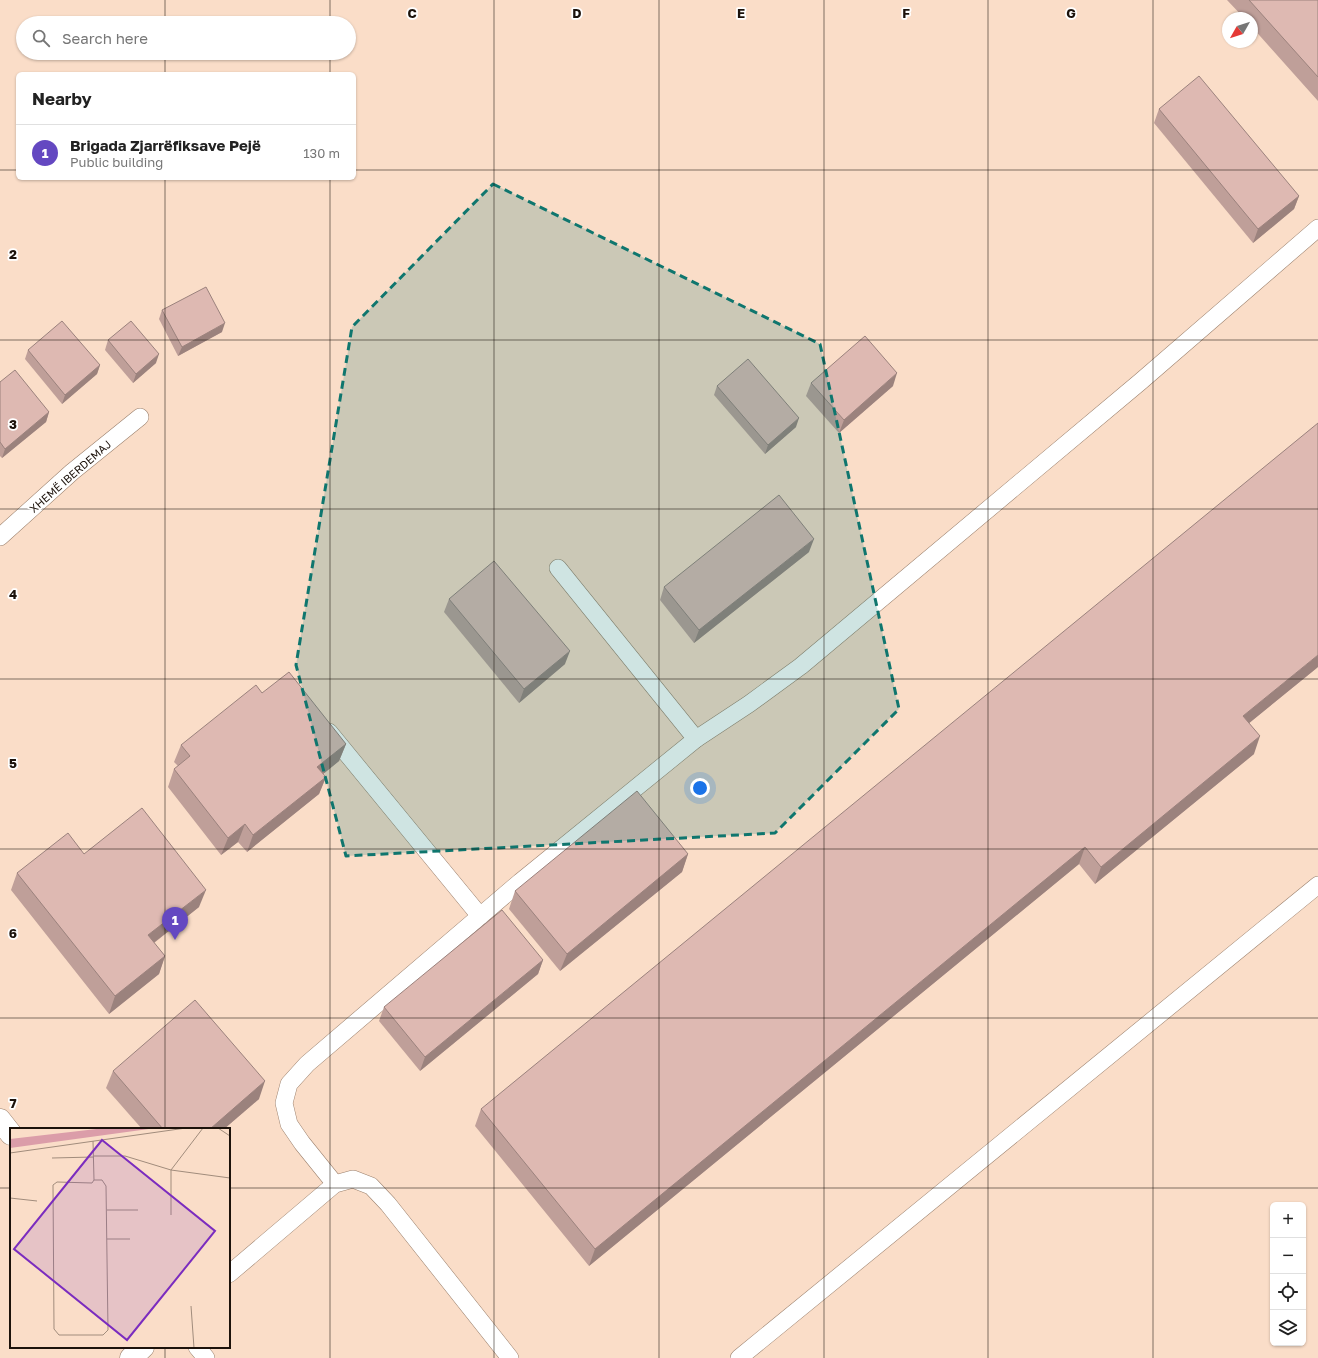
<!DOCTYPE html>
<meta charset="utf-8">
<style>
body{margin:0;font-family:"Golos Text",sans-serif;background:#f6f6f6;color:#222}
.controls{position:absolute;right:12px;bottom:12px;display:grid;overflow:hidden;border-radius:6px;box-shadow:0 1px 3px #0004}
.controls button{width:36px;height:36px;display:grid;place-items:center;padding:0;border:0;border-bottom:1px solid #e0e0e0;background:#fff;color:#222;font:20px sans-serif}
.compass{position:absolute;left:1222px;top:12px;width:36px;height:36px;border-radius:50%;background:#fff;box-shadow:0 1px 3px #0004;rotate:231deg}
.you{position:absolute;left:700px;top:788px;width:14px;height:14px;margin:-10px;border:3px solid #fff;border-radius:50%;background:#1a73e8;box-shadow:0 0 0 6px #1a73e833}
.badge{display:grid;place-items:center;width:26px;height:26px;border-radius:50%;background:#6448c1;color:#fff;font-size:13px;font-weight:700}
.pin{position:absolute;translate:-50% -33px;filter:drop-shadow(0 1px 2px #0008)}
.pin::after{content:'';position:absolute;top:21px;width:14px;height:12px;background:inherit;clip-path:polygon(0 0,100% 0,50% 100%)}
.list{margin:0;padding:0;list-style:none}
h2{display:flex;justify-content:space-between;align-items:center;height:52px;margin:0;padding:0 16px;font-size:17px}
h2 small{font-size:13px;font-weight:400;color:#767676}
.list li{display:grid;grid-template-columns:26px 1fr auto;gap:12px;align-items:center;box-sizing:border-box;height:56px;padding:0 16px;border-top:1px solid #e0e0e0}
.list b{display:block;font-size:15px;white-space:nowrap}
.list p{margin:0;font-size:13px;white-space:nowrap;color:#767676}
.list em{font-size:13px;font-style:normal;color:#767676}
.icon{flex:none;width:22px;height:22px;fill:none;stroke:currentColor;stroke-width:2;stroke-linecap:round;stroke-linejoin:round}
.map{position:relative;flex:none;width:1318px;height:1358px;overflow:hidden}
.search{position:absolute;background:#fff;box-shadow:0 1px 3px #0004;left:16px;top:16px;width:340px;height:44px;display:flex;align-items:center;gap:10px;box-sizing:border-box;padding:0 14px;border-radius:22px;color:#767676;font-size:15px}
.panel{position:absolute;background:#fff;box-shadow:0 1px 3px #0004;left:16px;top:72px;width:340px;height:108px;border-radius:6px}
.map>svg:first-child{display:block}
</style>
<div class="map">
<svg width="1318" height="1358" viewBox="0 0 1318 1358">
<rect width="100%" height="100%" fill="#faddc8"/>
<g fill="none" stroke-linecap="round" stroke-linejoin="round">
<defs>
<g id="service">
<polyline points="0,537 72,472 140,417"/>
<polyline points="558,568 696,739"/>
<polyline points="329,732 480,916"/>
<polyline points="335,1184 302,1143 289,1124 284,1103 289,1084 307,1064 520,882 696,739 749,704 801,666 1140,382 1318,228"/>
<polyline points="229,1274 335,1184 353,1179 371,1186 388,1204 510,1358"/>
<polyline points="197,1347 206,1358"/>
<polyline points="739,1358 1318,885"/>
</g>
<g id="minor">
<polyline points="0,1120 11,1134"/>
<polyline points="131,1358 143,1347"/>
</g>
</defs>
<use href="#service" stroke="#9b806d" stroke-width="18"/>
<use href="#minor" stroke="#9b806d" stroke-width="23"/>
<use href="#service" stroke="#fff" stroke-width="17"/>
<use href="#minor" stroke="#fff" stroke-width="22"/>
</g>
<g fill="#bf9f99">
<polygon points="1227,0 1318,0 1318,101 1252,27 1252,18 1244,18"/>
<polygon points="1159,109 1299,196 1294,209 1253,243 1154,123"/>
<polygon points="162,310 222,332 178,356 159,319"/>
<polygon points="108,340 156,363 133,383 105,350"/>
<polygon points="28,350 100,365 97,374 62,404 25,359"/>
<polygon points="0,382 49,412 46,422 2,458 0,456"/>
<polygon points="811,383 893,386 839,433 806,396"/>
<polygon points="717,386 796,427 765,454 714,395"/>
<polygon points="809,552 694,643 660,600 664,587"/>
<polygon points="449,599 565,664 519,703 444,612"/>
<polygon points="1318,667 1249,723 1254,754 1095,884 1079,864 589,1266 475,1126 481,1109"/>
<polygon points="262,693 346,744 339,761 323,774 326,777 319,794 247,852 238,842 221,855 168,787 174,769 178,766 174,762 181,745"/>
<polygon points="84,854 199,907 154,943 165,956 159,974 109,1014 11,890 17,873"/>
<polygon points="688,854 682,872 560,971 509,909 515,891"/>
<polygon points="543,960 538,974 420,1071 379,1021 384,1007"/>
<polygon points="113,1071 259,1099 224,1129 142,1129 106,1088"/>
</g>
<g fill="#9b827d">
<polygon points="1299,196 1294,209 1253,243 1258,229"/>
<polygon points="225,323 222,332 178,356 182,347"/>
<polygon points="159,354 156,363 133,383 136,374"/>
<polygon points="100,365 97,374 62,404 65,395"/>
<polygon points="897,373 893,386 839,433 844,420"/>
<polygon points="49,412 46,422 2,458 5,449"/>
<polygon points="799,418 796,427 765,454 768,445"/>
<polygon points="814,539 809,552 694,643 699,630"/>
<polygon points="570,651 565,664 519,703 524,689"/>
<polygon points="1318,655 1318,667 1237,733 1243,716"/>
<polygon points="1260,736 1254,754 1095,884 1101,867"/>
<polygon points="346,744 339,761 311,784 317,767"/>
<polygon points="326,777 319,794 247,852 253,835"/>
<polygon points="245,824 238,842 221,855 228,838"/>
<polygon points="1085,847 1079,864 589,1266 595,1249"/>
<polygon points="688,854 682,872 560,971 567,954"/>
<polygon points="206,890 199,907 142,952 148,935"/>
<polygon points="165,956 159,974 109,1014 115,996"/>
<polygon points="543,960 538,974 420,1071 425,1057"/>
<polygon points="265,1081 259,1099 224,1129 210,1129"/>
</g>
<g fill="#deb9b2" stroke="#9b827d">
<polygon points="1249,0 1318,0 1318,77"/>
<polygon points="1199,76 1299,196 1258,229 1159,109"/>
<polygon points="206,287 225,323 182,347 162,310"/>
<polygon points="62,321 100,365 65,395 28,350"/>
<polygon points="131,321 159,354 136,374 108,340"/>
<polygon points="865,336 897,373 844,420 811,383"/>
<polygon points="748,359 799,418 768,445 717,386"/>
<polygon points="15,370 49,412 5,449 0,442 0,382"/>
<polygon points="1318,423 1318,655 1243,716 1260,736 1101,867 1085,847 595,1249 481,1109"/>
<polygon points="779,495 814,539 699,630 664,587"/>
<polygon points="494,561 570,651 524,689 449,599"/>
<polygon points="289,672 346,744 317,767 326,777 253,835 245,824 228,838 174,769 190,756 181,745 256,685 262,693"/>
<polygon points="637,791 688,854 567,954 515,891"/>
<polygon points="142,808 206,890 148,935 165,956 115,996 17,873 68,833 84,854"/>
<polygon points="502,910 543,960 425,1057 384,1007"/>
<polygon points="195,1000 265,1081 210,1129 163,1129 113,1071"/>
</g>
<path fill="#0f766e" fill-opacity="0.2" stroke="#0f766e" stroke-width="3" stroke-dasharray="8 5" stroke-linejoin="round" d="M493 184 820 344 899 709 775 833 346 856 296 665 352 327Z"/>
<path fill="none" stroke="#1c120b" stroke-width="1" stroke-opacity="0.55" d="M165 0V23M330 0V23M494 0V1358M659 0V1358M824 0V1358M988 0V1358M1153 0V1358M165 53V74M330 53V74M0 170H18M354 170H1318M165 178V1129M330 178V1358M0 340H1318M0 509H1318M0 679H1318M0 849H1318M0 1018H1318M0 1188H11M229 1188H1318M165 1347V1358"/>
<g text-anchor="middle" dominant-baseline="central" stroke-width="3.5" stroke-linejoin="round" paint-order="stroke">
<g font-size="11" fill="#1c120b" stroke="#fff">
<text transform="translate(70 476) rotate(-41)">XHEMË IBERDEMAJ</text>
</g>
</g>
<g transform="translate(10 1128)">
<rect width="220" height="220" fill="#faddc8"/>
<path d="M95 0H146L0 20V11Z" fill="#db9da9"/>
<path fill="none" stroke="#a18c7c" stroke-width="1" d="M193 0 161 42 220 50M208 0 220 8M83 13 84 52H92L96 58 98 202 93 207H49L44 201 43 57 47 54 82 55 84 52M0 25 176 0M84 28H115L161 42V87M42 30 84 29M0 70 27 73M97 82H128M97 111H120M181 178 184 220"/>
<path fill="#7b2cbf" fill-opacity="0.15" stroke="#7b2cbf" stroke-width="2" d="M92 12 205 103 117 212 4 121Z"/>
<rect width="220" height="220" fill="none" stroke="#1c120b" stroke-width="2"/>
</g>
<g font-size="13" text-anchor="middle" font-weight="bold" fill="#1c120b" stroke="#fff" stroke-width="3.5" stroke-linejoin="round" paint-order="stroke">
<text x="412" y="18">C</text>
<text x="577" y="18">D</text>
<text x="741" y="18">E</text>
<text x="906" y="18">F</text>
<text x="1071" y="18">G</text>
<text x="13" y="259">2</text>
<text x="13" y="429">3</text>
<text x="13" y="599">4</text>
<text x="13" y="768">5</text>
<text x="13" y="938">6</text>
<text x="13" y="1108">7</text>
</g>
</svg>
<div class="controls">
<button>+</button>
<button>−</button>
<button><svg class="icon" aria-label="locate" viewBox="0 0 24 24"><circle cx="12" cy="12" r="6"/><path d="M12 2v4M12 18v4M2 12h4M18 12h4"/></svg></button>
<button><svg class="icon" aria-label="layers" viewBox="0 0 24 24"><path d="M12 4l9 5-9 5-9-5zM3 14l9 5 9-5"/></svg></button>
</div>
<svg class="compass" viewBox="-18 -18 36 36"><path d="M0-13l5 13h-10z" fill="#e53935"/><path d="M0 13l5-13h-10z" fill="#767676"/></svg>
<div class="you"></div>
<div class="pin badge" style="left:175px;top:940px">1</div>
<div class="search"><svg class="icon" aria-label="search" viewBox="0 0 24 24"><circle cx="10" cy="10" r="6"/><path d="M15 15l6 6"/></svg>Search here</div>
<section class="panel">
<h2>Nearby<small></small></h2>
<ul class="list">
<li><span class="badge">1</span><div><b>Brigada Zjarrëfiksave Pejë</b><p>Public building</p></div><em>130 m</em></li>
</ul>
</section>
</div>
